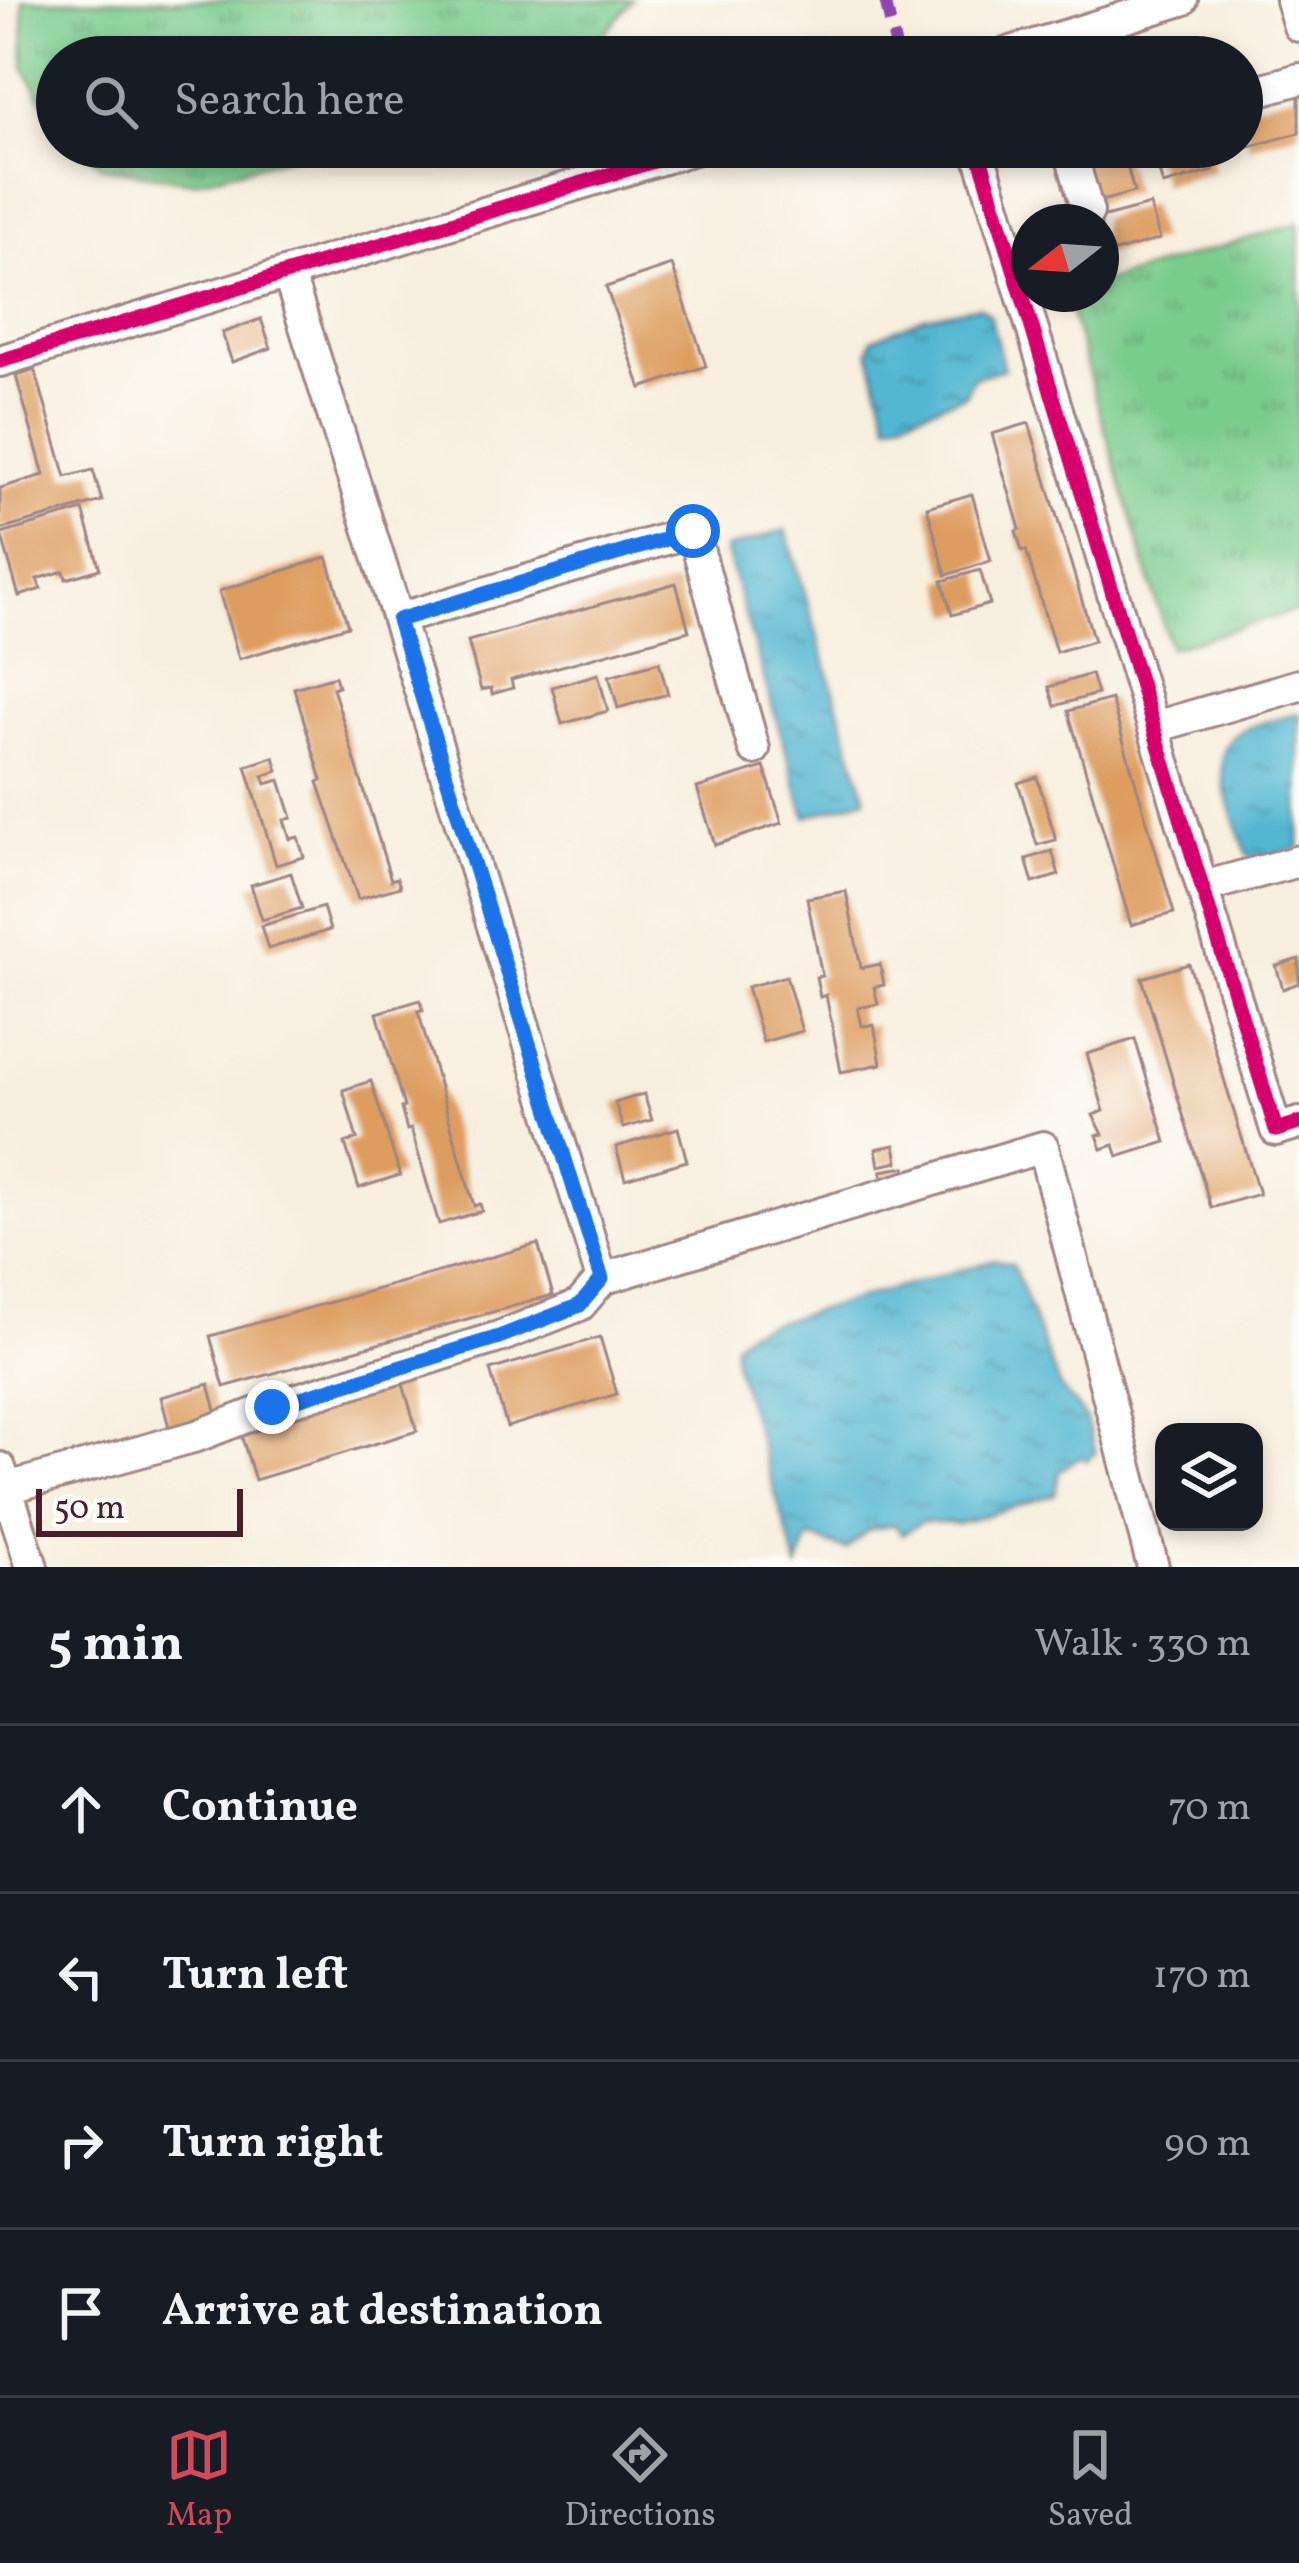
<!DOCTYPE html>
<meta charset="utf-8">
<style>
body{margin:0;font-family:Vollkorn,serif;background:#242831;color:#f1f3f6}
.controls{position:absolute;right:36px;bottom:36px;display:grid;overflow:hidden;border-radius:24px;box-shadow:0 6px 18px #0003}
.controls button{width:108px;height:108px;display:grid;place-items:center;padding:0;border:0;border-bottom:3px solid #363941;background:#171b24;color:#f1f3f6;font:60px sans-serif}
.compass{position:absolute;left:1011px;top:204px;width:108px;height:108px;border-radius:50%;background:#171b24;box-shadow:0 6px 18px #0003;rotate:253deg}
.scale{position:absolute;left:36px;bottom:30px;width:207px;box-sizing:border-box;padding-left:12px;border:6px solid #4a1f2b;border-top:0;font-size:33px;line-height:42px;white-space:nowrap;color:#4a1f2b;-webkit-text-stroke:9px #fdfcf7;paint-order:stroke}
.stop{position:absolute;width:36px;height:36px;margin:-27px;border:9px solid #1a73e8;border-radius:50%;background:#fff}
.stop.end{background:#1a73e8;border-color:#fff;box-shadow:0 3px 12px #0008}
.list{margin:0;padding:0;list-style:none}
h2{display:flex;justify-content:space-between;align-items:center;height:156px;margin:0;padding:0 48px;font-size:51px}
h2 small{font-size:39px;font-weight:400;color:#9ea1a6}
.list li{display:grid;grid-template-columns:78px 1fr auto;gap:36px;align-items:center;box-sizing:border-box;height:168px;padding:0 48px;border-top:3px solid #363941}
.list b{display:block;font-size:45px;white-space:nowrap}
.list em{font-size:39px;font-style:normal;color:#9ea1a6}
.icon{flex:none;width:66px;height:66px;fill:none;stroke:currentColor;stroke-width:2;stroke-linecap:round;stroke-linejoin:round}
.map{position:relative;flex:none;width:1299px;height:1567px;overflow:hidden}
.search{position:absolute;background:#171b24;box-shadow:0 6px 18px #0003;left:36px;right:36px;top:36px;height:132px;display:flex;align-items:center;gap:30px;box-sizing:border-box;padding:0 42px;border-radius:66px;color:#9ea1a6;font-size:45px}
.sheet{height:828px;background:#171b24}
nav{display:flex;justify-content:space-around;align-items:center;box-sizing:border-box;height:168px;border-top:3px solid #363941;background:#171b24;font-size:33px;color:#9ea1a6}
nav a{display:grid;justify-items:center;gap:6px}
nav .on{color:#d1495b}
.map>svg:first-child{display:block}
</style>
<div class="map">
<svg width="1299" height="1567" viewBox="0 0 1299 1567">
<defs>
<pattern id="grass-tufts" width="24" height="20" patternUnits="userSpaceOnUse" patternTransform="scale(3)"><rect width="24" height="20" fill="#7acc8d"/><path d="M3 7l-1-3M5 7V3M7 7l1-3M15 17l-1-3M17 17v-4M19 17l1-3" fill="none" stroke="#66a573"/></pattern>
<pattern id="water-ripples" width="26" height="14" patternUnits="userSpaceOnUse" patternTransform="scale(3)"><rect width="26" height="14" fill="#52b7d1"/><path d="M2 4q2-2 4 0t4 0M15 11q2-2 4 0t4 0" fill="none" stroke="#4694aa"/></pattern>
</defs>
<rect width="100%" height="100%" fill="#fdfcf7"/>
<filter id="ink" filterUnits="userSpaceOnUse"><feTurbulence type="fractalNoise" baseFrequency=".00833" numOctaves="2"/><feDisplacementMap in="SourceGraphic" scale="24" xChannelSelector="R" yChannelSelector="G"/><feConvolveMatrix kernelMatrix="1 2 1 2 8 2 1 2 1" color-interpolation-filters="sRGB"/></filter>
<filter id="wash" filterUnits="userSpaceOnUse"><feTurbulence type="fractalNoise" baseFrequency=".004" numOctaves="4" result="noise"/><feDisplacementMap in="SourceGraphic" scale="48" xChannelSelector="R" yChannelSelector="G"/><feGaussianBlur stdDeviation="2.7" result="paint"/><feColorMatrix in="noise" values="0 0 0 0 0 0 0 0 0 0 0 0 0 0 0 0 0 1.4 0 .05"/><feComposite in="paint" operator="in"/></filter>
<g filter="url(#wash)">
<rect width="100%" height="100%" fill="#f7eedd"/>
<g fill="url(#grass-tufts)" stroke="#62765c" stroke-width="3">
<polygon points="23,0 632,0 586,57 57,57 57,126 24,67"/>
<polygon points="80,147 327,147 193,182 103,167"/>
<polygon points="1299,223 1299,610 1170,648 1065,294 1101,294 1101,283"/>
</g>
<g fill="url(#water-ripples)" stroke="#4e6b7e" stroke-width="3">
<polygon points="979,306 990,315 1004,369 973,378 966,395 889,423 869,351 872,339 925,317"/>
<polygon points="786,530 866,798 806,817 725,549"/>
<path d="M1299 713V848L1256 860 1248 856C1238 827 1205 758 1234 736 1251 723 1279 719 1299 713Z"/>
<polygon points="995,1260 1013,1264 1059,1386 1085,1417 1096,1453 1088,1460 1079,1457 1059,1472 1055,1494 958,1524 922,1522 902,1534 894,1525 868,1530 846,1550 809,1537 798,1567 734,1360 734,1344 747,1330"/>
</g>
<g id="blocks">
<g fill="#dd9d5f">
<polygon points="1299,92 1299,133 1249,147 1242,108"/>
<polygon points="1103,147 1122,147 1134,192 1094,203 1080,154"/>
<polygon points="1152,147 1207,147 1214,171 1163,185"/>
<polygon points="1150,205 1160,239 1101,256 1101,218"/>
<polygon points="672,265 706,366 641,388 606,287"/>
<polygon points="261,319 271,348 232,362 222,333"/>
<polygon points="35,370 66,477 93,470 102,501 0,530 0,488 44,475 16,376"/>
<polygon points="1029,423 1094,641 1056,652 1026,550 1022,551 1016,531 1020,529 992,434"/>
<polygon points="972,494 991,561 946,575 927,507"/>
<polygon points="83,510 100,569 66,579 64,571 37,579 41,589 19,596 1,534"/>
<polygon points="327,557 348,626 239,659 219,591"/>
<polygon points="980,570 990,604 952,615 942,581"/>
<polygon points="676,583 689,631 511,680 513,688 492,694 491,688 481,690 468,641"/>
<polygon points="659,662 668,694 618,708 609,676"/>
<polygon points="598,674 608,711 562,724 552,687"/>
<polygon points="1091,674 1097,694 1055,706 1049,687"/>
<polygon points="335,676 338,686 333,688 391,880 397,878 400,887 358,899 318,782 322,780 294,688"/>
<polygon points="1111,699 1174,913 1131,925 1068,711"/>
<polygon points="274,757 278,771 263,776 266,784 280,780 292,818 284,820 290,839 298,837 304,857 276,865 246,766"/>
<polygon points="764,767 782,823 715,845 697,788"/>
<polygon points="1037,777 1056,840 1037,845 1018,783"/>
<polygon points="1052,851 1059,875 1033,883 1026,859"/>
<polygon points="291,873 302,908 262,920 251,885"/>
<polygon points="846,891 861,968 880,964 884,985 874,987 878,1004 858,1008 862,1026 874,1025 881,1064 841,1072 826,995 820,997 816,977 822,976 807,898"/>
<polygon points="323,907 330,930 268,949 261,926"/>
<polygon points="1299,959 1299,983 1283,989 1276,966"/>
<polygon points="1189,964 1259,1194 1211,1208 1142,978"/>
<polygon points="786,976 802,1031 763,1042 747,987"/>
<polygon points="420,1000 423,1010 418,1011 474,1206 480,1204 482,1211 439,1224 411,1129 407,1130 401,1108 404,1107 377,1013"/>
<polygon points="1135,1039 1166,1142 1118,1157 1114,1145 1102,1149 1097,1135 1103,1134 1093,1115 1104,1111 1087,1054"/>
<polygon points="371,1081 400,1175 359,1188 345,1143 357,1139 343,1090"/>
<polygon points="644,1094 652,1120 623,1128 615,1103"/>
<polygon points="678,1128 687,1161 625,1179 616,1147"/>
<polygon points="895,1145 898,1162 879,1166 876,1149"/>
<polygon points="905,1167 909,1192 886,1196 881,1171"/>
<polygon points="538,1244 553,1295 224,1387 210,1336"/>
<polygon points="600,1337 617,1394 507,1427 490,1370"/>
<polygon points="402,1381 417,1431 255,1480 240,1431"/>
<polygon points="209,1384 218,1418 170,1431 161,1397"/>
</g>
</g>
</g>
<g filter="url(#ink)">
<use href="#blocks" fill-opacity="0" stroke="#a08684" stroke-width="3"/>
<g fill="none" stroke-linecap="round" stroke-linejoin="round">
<defs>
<g id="minor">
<polyline points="1291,0 1299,26"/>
<polyline points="995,57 1182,0"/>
<polyline points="1242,95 1299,79"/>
<polyline points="977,147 1276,1130 1299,1123"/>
<polyline points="1069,147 1088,212"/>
<polyline points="288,273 398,619 693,531 754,749"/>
<polyline points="0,361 700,147"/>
<polyline points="1155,727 1299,685"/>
<polyline points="1203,887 1299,861"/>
<polyline points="602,1279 1043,1147 1153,1567"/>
<polyline points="0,1468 32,1567"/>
<polyline points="7,1488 197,1436 272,1407 499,1337 580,1305 602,1279 398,619"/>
</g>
</defs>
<use href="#minor" stroke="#a08684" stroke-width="36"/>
<use href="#minor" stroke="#fff" stroke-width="30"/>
<polyline stroke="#8e44ad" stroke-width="12" stroke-dasharray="24 12" stroke-linecap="butt" points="885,0 898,57"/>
<defs>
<g id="cycleway">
<polyline points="977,147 1276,1130 1299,1123"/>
<polyline points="0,361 700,147"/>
</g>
</defs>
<use href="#cycleway" stroke="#fdfcf7" stroke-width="22"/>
<use href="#cycleway" stroke="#d6006c" stroke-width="15"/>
</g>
</g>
<g fill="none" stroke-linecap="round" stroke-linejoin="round" filter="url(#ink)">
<polyline stroke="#1a73e8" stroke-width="15" points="272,1407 499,1337 580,1305 602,1279 398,620 693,531"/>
</g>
</svg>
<div class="controls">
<button><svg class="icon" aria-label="layers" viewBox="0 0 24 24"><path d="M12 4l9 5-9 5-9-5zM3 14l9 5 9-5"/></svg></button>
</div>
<svg class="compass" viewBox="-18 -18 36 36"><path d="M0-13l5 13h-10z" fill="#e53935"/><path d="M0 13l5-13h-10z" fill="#9ea1a6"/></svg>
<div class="scale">50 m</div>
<div class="stop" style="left:693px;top:531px"></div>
<div class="stop end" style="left:272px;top:1407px"></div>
<div class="search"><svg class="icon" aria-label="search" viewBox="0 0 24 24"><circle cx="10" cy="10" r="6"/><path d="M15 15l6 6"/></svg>Search here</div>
</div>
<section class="sheet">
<h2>5 min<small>Walk · 330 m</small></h2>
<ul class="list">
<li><svg class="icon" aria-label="ahead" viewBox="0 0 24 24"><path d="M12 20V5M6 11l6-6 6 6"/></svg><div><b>Continue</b></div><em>70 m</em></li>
<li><svg class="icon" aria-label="left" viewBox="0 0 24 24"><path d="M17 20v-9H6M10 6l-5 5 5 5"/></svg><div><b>Turn left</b></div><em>170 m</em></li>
<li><svg class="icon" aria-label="right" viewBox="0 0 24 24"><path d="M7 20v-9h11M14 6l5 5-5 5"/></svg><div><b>Turn right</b></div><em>90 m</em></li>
<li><svg class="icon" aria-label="arrive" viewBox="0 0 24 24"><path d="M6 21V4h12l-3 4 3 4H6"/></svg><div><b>Arrive at destination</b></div></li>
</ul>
</section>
<nav>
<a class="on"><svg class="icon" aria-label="map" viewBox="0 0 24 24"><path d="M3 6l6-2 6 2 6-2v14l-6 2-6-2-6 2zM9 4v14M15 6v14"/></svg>Map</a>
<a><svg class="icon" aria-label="directions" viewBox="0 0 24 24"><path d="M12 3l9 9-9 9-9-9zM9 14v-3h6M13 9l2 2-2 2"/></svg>Directions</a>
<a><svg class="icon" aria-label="saved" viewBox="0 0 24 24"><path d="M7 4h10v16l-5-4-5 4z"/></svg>Saved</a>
</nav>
